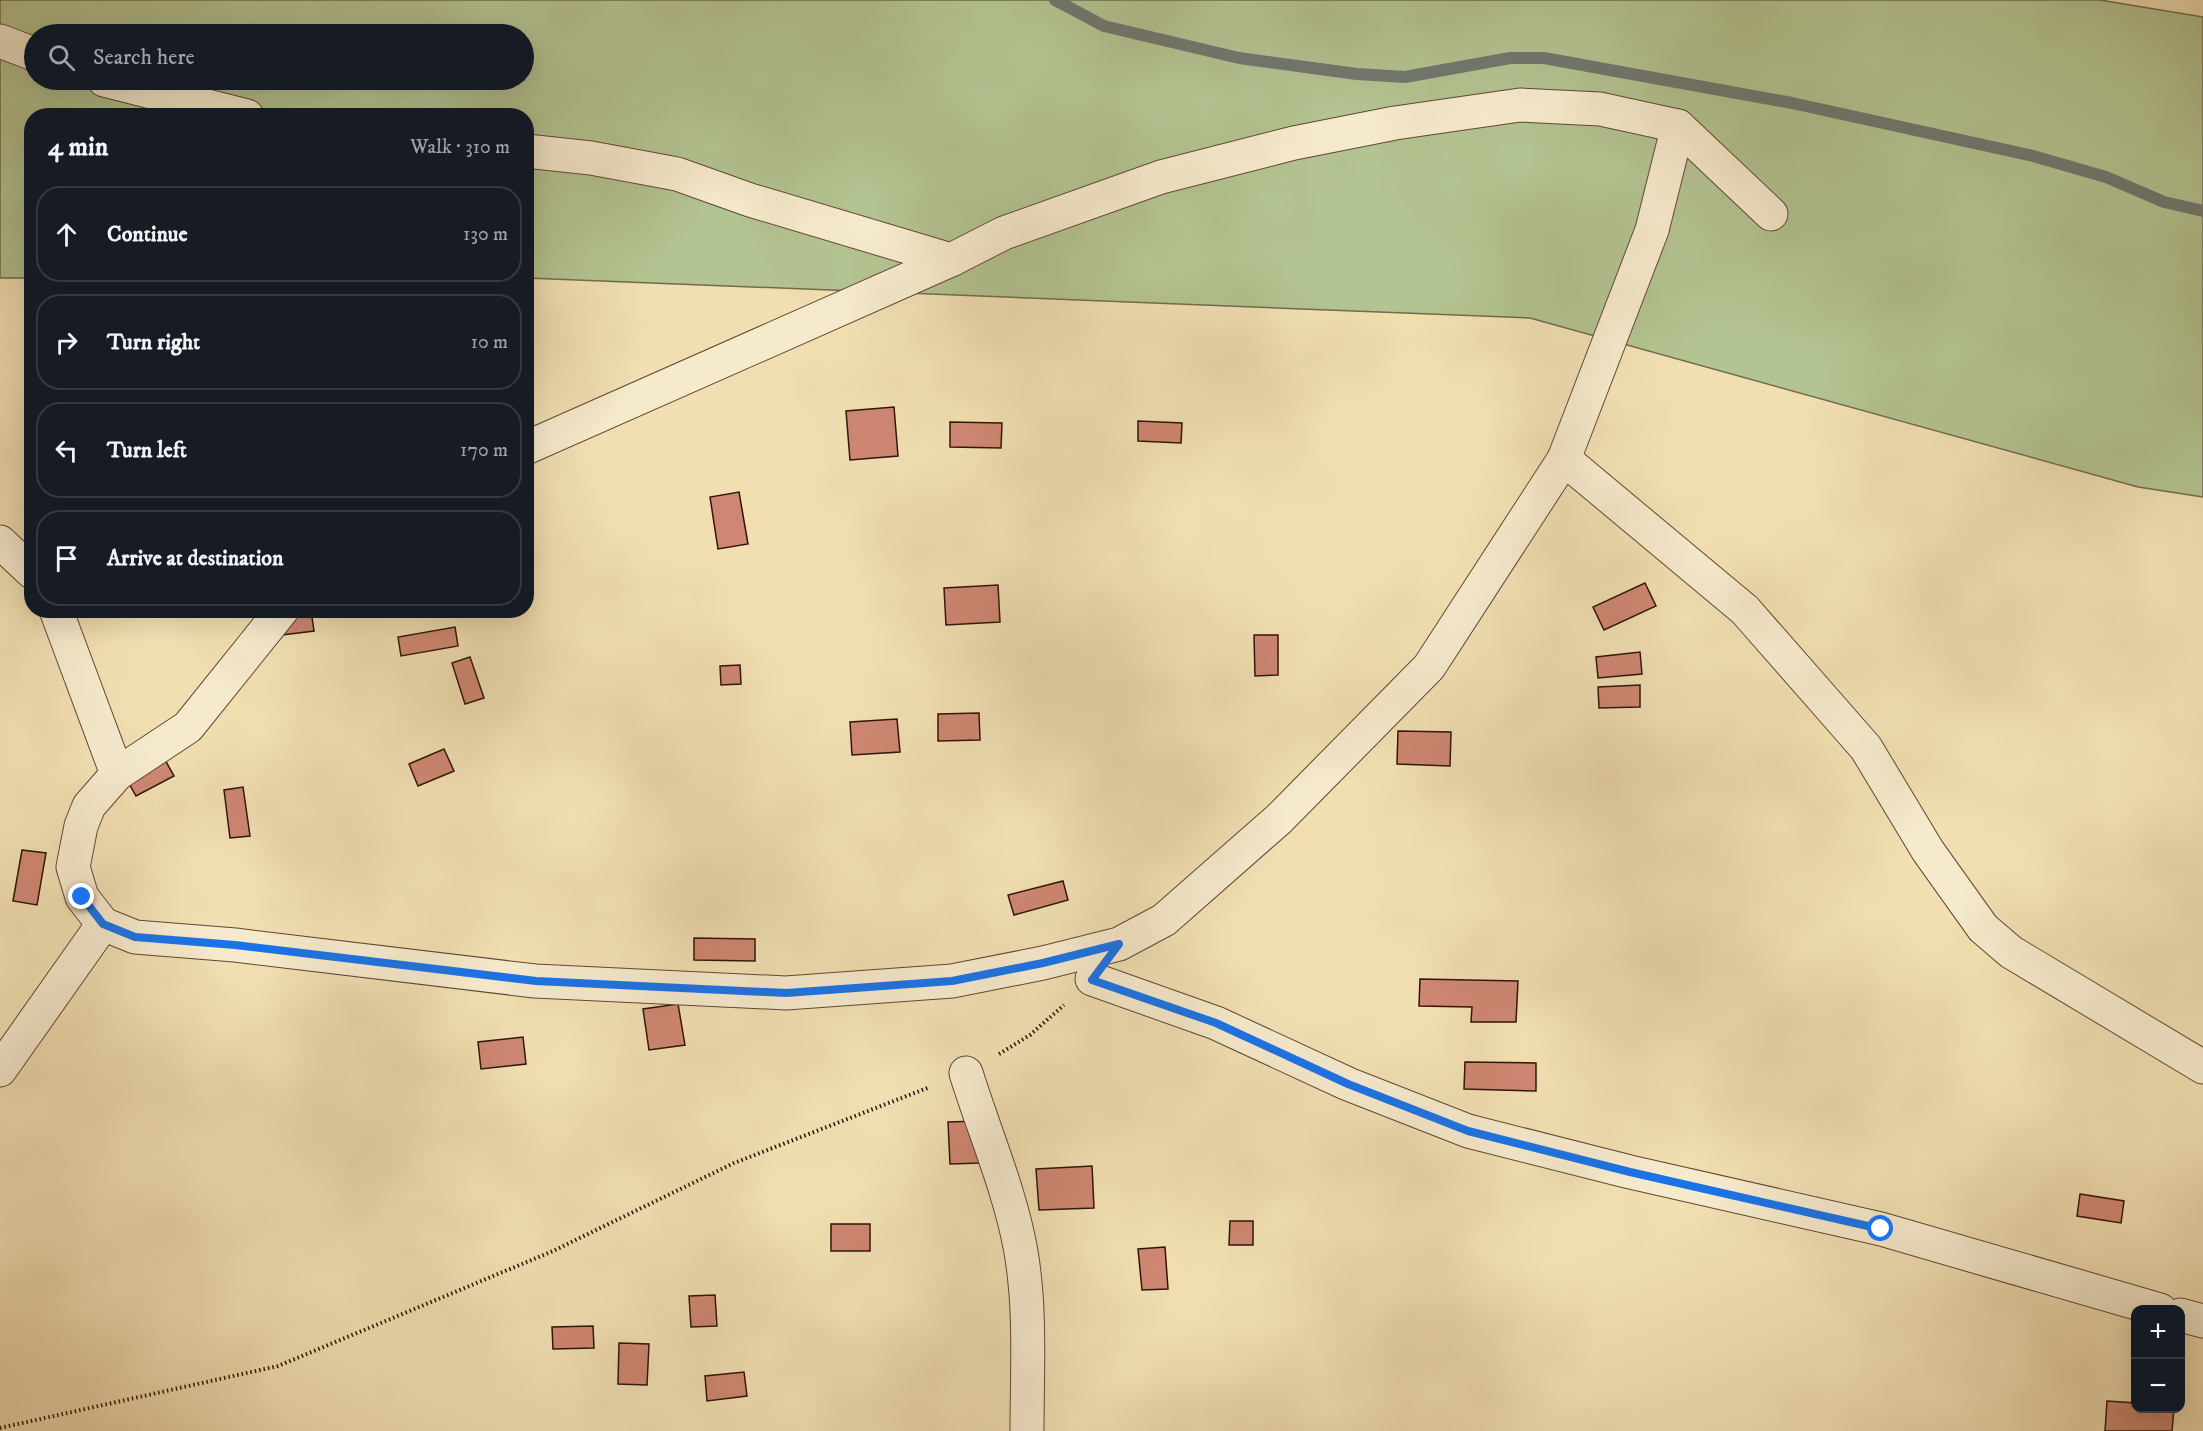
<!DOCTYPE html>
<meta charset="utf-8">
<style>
body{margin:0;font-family:"IM FELL DW Pica",serif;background:#242831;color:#f1f3f6}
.controls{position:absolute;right:18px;bottom:18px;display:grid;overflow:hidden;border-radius:12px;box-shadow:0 6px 24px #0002}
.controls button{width:54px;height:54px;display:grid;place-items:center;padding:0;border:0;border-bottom:2px solid #363941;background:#171b24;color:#f1f3f6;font:30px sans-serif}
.stop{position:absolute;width:18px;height:18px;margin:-14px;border:4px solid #1a73e8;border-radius:50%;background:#fff}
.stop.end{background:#1a73e8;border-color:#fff;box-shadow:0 2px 6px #0008}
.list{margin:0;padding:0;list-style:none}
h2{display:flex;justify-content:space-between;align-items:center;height:78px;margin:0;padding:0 24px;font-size:26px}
h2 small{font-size:20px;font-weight:400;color:#9ea1a6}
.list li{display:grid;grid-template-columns:39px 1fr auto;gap:18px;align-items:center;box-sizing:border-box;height:96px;margin:0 12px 12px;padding:0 12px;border:2px solid #363941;border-radius:24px}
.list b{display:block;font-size:22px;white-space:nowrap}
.list em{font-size:20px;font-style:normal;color:#9ea1a6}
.icon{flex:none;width:33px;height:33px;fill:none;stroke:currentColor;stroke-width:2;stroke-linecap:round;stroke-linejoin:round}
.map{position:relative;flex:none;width:2203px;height:1431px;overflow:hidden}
.search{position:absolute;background:#171b24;box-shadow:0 6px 24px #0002;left:24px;top:24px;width:510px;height:66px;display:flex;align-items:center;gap:15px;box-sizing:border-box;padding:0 21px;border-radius:33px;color:#9ea1a6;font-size:22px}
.panel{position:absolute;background:#171b24;box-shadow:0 6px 24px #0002;left:24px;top:108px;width:510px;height:510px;border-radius:24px}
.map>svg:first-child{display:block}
</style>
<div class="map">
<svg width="2203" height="1431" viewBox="0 0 2203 1431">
<rect width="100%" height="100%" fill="#f1dfb2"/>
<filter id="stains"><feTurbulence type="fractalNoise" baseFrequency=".00333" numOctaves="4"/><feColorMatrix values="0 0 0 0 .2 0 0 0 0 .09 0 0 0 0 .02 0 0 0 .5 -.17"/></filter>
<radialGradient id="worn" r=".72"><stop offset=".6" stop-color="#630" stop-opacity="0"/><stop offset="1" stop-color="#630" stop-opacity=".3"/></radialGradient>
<path fill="#b3c391" stroke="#716c4d" stroke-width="1.5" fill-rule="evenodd" d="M0 0H2100L2203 17V497L2138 487 1530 318 527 278 526 116H32L31 278H0ZM34 34H524V80H34Z"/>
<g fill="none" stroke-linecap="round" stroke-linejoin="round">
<polyline stroke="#717870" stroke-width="12" points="1055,0 1104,26 1239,58 1357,74 1405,77 1510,58 1544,58 1792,103 2033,156 2106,177 2164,202 2203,211"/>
</g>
<g fill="#cf8773" stroke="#2f1409" stroke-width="1.5">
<polygon points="894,407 898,456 850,460 846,411"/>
<polygon points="1138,421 1182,423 1181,443 1138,441"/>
<polygon points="950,422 1002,423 1001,448 950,447"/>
<polygon points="739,492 748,544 718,549 710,497"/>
<polygon points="1645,583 1656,606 1604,630 1593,607"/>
<polygon points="998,585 1000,622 946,625 944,588"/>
<polygon points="270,610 311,610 314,631 274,636"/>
<polygon points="455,627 458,646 401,656 398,637"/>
<polygon points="1254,635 1278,635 1278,675 1255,676"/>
<polygon points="1640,652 1642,674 1598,678 1596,657"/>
<polygon points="470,657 484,698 465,704 452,663"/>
<polygon points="740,665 741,684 721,685 720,666"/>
<polygon points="1640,685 1640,707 1599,708 1598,687"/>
<polygon points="979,713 980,740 938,741 938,714"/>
<polygon points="897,719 900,752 852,755 850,722"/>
<polygon points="1398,731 1451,732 1450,766 1397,764"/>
<polygon points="159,749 174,776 136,796 121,769"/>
<polygon points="444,749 454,771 418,786 409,764"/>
<polygon points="243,787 250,836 230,838 224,790"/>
<polygon points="22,850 46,853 37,905 13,901"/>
<polygon points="1063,881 1068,900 1014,915 1008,895"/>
<polygon points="694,938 755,939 755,961 694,960"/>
<polygon points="1420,979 1518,981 1516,1022 1471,1022 1472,1007 1419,1006"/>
<polygon points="678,1004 685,1045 649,1050 643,1009"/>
<polygon points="523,1037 526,1064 481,1069 478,1042"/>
<polygon points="1465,1062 1536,1063 1536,1091 1464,1089"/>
<polygon points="979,1121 981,1163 950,1164 948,1122"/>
<polygon points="1092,1166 1094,1208 1039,1210 1036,1169"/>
<polygon points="2080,1194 2124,1201 2121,1223 2077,1216"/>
<polygon points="1230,1221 1253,1221 1253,1245 1229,1245"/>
<rect x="831" y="1224" width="39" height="27"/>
<polygon points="1165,1247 1168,1289 1142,1290 1138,1249"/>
<polygon points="715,1295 717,1326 691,1327 689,1296"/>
<polygon points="593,1326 594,1348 553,1349 552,1327"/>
<polygon points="619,1343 649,1344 647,1385 618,1384"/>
<polygon points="744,1372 747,1396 707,1401 705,1376"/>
<polygon points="2107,1401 2136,1403 2136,1408 2174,1408 2172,1431 2105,1431"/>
</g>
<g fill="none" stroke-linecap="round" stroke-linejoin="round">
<defs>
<g id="minor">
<polyline points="0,41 34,54"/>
<polyline points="104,80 247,116"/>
<polyline points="526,151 591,158 677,174 750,200 951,260"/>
<polyline points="526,448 951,260 1004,233 1161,177 1294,143 1395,123 1520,105 1600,109 1678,126"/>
<polyline points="1564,459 1745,610 1866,748 1928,851 1983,928 2011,952 2203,1067"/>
<polyline points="0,542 32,572"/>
<polyline points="56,610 117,774"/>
<polyline points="282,610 188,727 117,774 89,806 81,826 73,867 82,897 103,924 135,937 235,945 535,981 786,993 952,981 1043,963 1119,944 1164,920 1279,819 1429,667 1564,459 1652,230 1678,126 1771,214"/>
<polyline points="1092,979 1216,1023 1348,1084 1468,1131 1630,1172 1881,1229 2160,1310"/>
<polyline points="0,1070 103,924"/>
<path d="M966 1073C984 1131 1011 1193 1021 1252 1031 1310 1027 1372 1027 1431"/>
<polyline points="2180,1315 2203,1321"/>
</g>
</defs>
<use href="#minor" stroke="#604733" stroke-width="35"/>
<g stroke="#2f1409" stroke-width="4" stroke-dasharray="1.5 3" stroke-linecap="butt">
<polyline points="999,1054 1030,1035 1064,1005"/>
<polyline points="0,1428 278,1366 553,1251 734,1163 930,1087"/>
</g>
<use href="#minor" stroke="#f6eacd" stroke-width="33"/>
</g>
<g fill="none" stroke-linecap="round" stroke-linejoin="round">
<polyline stroke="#1a73e8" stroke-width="8" points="82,897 103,924 135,937 235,945 536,981 786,993 952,981 1043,963 1119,944 1092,980 1216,1023 1348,1084 1468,1131 1630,1172 1881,1229"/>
</g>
<rect width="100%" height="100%" filter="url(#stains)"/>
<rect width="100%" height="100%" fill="url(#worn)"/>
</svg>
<div class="controls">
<button>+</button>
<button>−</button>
</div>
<div class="stop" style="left:1881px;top:1229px"></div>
<div class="stop end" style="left:82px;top:897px"></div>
<div class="search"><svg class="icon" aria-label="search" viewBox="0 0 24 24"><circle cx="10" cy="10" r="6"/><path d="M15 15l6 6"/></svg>Search here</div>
<section class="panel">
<h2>4 min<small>Walk · 310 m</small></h2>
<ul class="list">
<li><svg class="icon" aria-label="ahead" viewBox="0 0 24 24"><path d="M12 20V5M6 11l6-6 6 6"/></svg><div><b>Continue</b></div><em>130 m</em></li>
<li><svg class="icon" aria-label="right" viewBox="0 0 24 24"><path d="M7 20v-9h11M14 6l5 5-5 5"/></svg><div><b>Turn right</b></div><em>10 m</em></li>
<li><svg class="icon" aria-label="left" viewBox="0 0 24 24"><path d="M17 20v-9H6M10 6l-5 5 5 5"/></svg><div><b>Turn left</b></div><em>170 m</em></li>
<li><svg class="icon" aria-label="arrive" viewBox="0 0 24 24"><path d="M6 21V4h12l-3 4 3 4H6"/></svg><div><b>Arrive at destination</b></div></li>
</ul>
</section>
</div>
